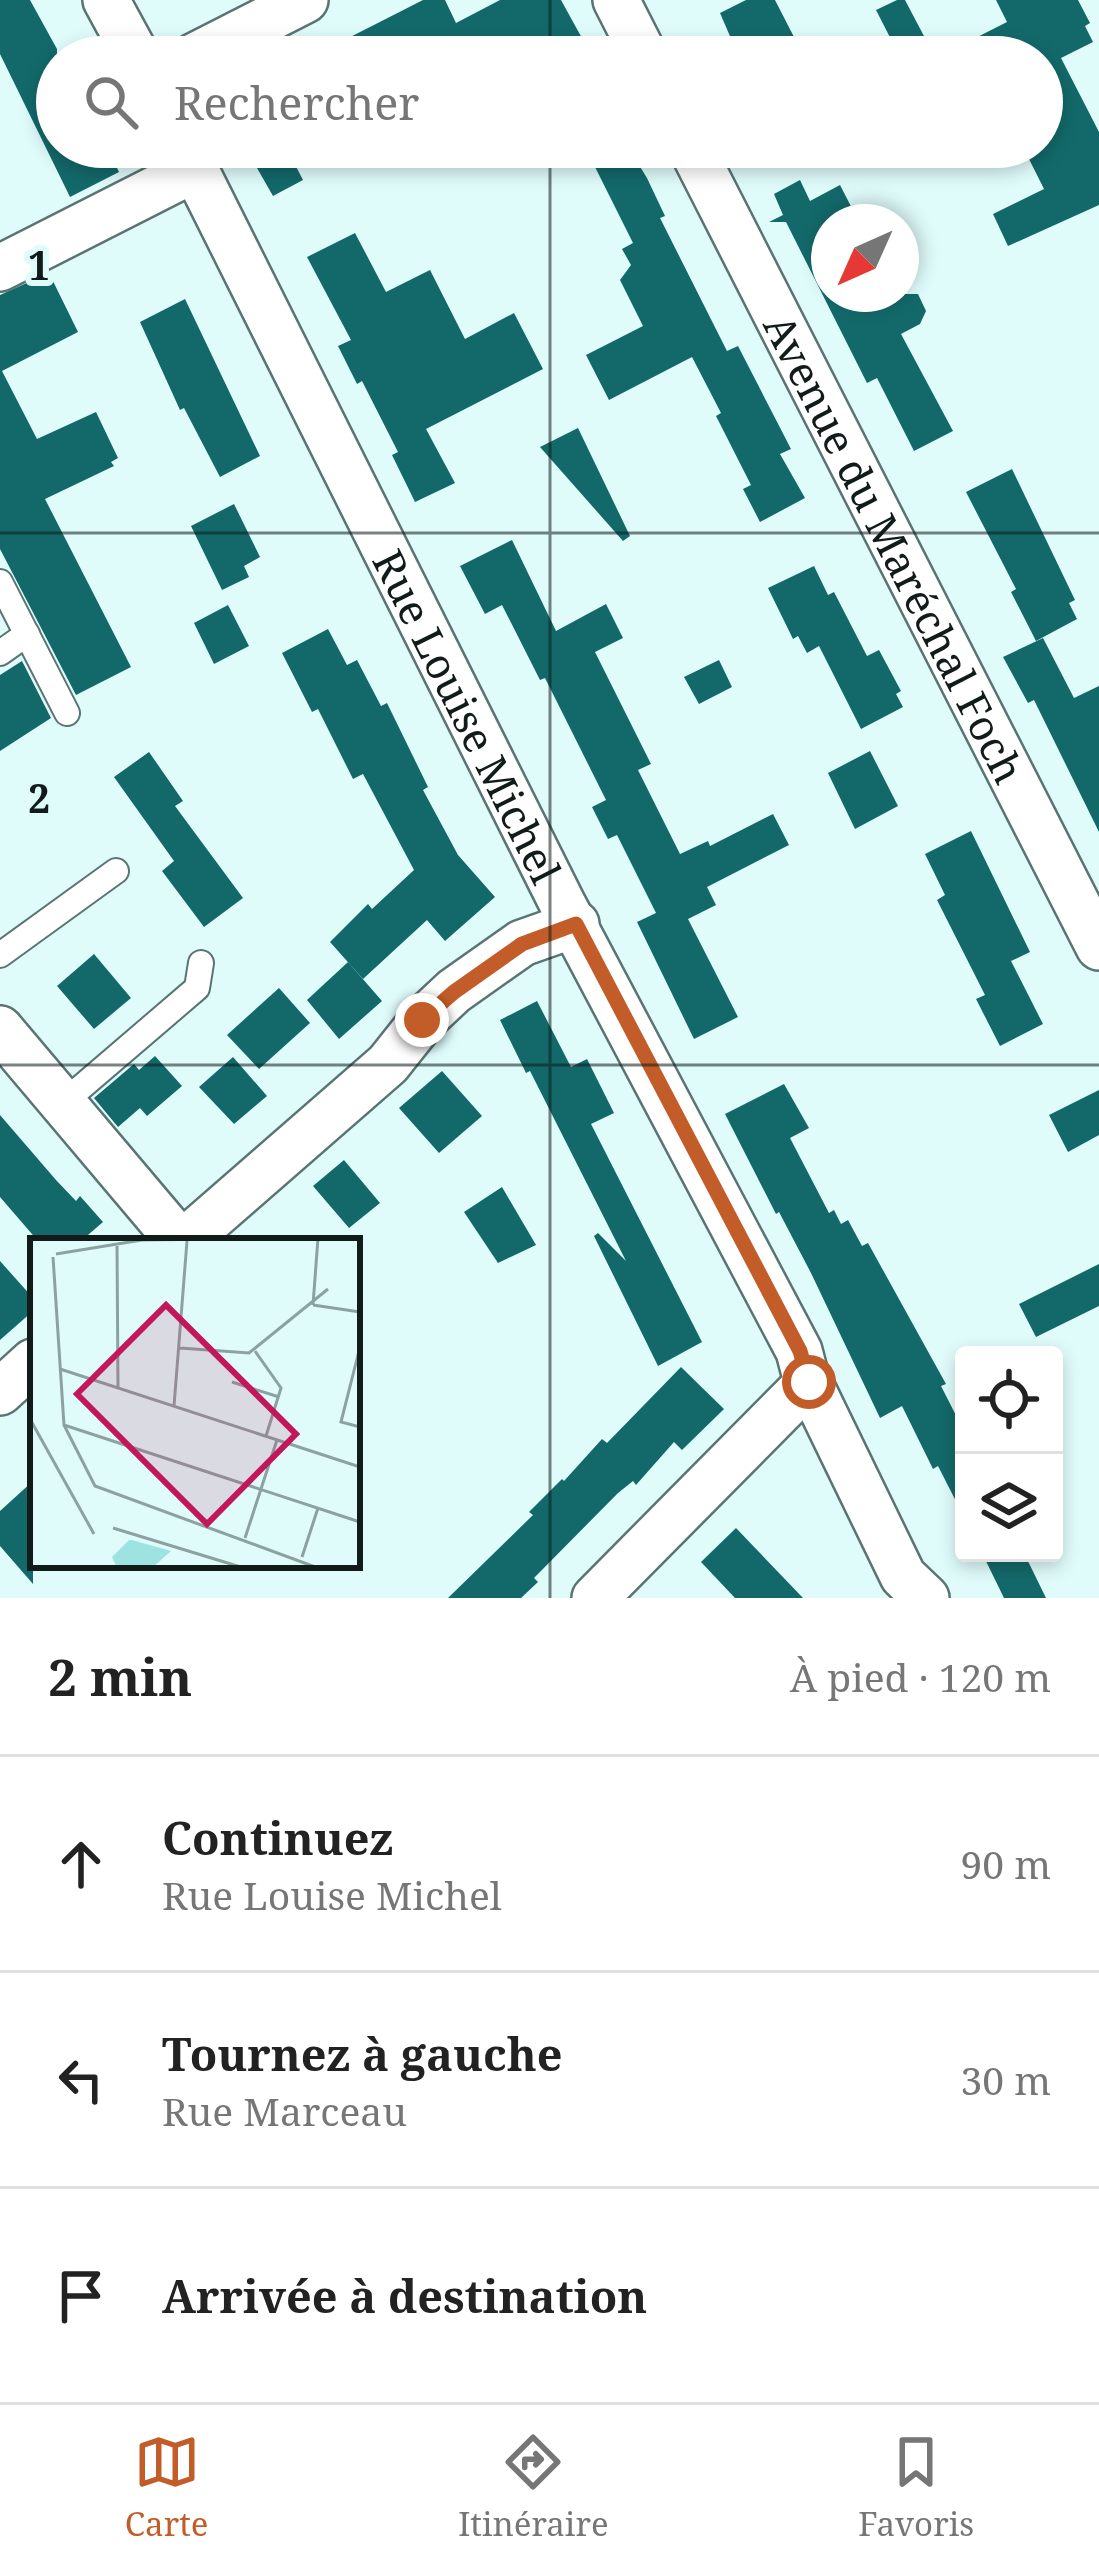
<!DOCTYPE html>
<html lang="fr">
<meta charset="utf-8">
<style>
body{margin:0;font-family:"Noto Serif",serif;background:#f2f2f2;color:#222}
.controls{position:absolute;right:36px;bottom:36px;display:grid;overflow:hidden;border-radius:12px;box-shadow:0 6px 18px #0003}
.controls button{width:108px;height:108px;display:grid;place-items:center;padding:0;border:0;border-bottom:3px solid #e0e0e0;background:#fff;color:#222;font:60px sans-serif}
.compass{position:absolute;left:811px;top:204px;width:108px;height:108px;border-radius:50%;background:#fff;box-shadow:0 6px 18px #0003;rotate:225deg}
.stop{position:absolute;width:36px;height:36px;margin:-27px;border:9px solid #c25d29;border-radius:50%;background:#fff}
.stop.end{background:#c25d29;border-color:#fff;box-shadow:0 3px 12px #0008}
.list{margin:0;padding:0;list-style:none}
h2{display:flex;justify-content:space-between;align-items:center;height:156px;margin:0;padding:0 48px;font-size:51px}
h2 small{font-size:39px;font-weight:400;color:#767676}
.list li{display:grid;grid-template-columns:78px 1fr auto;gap:36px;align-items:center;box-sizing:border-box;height:216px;padding:0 48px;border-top:3px solid #e0e0e0}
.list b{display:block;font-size:45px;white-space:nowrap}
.list p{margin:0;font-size:39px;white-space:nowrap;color:#767676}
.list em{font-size:39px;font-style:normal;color:#767676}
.icon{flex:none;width:66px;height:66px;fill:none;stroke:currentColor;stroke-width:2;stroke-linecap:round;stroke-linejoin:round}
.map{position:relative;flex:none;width:1099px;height:1598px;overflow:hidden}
.search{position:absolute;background:#fff;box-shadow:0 6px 18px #0003;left:36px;right:36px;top:36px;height:132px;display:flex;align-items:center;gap:30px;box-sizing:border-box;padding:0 42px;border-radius:66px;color:#767676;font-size:45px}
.sheet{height:804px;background:#fff}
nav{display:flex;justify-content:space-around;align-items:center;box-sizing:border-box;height:168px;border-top:3px solid #e0e0e0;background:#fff;font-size:33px;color:#767676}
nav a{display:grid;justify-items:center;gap:6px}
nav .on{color:#c25d29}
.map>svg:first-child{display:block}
</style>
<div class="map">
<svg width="1099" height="1598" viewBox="0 0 1099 1598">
<rect width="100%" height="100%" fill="#dffcfb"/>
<g fill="#13696a">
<polygon points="0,0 30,0 57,49 57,147 107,147 119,172 70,197 0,54"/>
<polygon points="423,0 445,0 456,23 500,0 561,0 583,40 549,57 311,57"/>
<polygon points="746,0 775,0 794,37 754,57 739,57 720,13"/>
<polygon points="897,0 905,0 935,57 900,57 876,10"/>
<polygon points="996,0 1078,0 1090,23 1085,26 1093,42 1061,58 1099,132 1099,205 1008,246 993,214 1044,189 1023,147 1042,147 1042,57 938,57 1007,22"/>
<polygon points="245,147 286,147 303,180 273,196"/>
<polygon points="585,147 628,147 647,178 665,216 660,218 727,351 738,346 791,449 780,454 805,498 760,522 743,489 751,485 716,416 721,413 692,357 609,400 586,355 643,326 620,280 631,265 622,249 633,243"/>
<polygon points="800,180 810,201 840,185 859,222 829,222 829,294 918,294 926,311 920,324 901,334 953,431 914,451 877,378 867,383 786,222 769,222 783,215 774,194"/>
<polygon points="355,233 386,292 430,270 465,339 514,313 543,369 426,429 455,483 415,502 392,455 398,452 362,381 357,384 338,346 351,340 307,257"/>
<polygon points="49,273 78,332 2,371 37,439 96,412 118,458 111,462 114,466 45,499 131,667 76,695 0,549 0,295"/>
<polygon points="185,299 260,456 220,477 184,408 180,410 140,322"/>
<polygon points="578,428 630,536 623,541 540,447"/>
<polygon points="1012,469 1075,600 1069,603 1077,619 1036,641 1011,592 1016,589 966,492"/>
<polygon points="234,504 260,557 244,566 249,577 222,590 191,526"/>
<polygon points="512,540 556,631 606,604 623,638 595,652 651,764 638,770 680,854 708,841 710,846 773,814 789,845 707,887 716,905 688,919 738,1017 694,1039 637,922 656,913 617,835 608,839 592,807 606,800 545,678 540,680 502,605 485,614 460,566"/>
<polygon points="814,566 828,595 834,592 867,656 879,650 901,691 896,694 903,707 861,729 819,646 807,653 798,636 793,639 768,588"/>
<polygon points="228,605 249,646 214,664 194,623"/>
<polygon points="328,629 347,665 357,660 381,706 387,703 428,787 423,790 458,855 495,897 445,941 427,920 363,979 330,942 368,904 372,909 414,870 363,774 353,779 318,709 312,712 282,653"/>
<polygon points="1043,638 1074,698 1099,686 1099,832 1034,700 1028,703 1003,657"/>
<polygon points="719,660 732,687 699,704 684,677"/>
<polygon points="22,661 51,718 0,751 0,675"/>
<polygon points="870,751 898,806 855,829 828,773"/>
<polygon points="149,752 183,801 175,806 243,898 204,927 162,871 174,861 114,777"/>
<polygon points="971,831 1030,952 1011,961 1043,1024 1000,1046 976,999 985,995 937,900 945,895 925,854"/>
<polygon points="94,954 131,998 94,1029 57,986"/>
<polygon points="348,962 382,1001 339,1039 307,1000"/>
<polygon points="279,988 310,1023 259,1069 227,1035"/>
<polygon points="537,1001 571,1067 587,1059 614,1113 591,1124 702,1342 658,1366 594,1236 598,1233 626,1261 530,1071 526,1073 500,1020"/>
<polygon points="155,1056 182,1086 147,1116 140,1108 118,1127 94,1098 134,1064 139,1070"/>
<polygon points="233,1057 267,1096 234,1124 199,1087"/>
<polygon points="442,1071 482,1116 439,1153 399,1108"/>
<polygon points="784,1084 809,1128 790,1138 829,1213 834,1210 841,1224 848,1220 862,1246 868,1243 946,1384 941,1386 964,1431 964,1517 938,1466 933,1469 902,1406 880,1418 811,1273 779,1212 776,1214 725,1114"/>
<polygon points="1099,1090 1099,1135 1068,1152 1049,1115"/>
<polygon points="0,1115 56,1180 76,1201 80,1196 103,1222 81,1241 38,1241 0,1197"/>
<polygon points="344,1160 380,1203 349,1228 313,1186"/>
<polygon points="502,1187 536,1245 498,1263 464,1212"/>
<polygon points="0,1261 33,1298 33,1311 0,1340"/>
<polygon points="1099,1264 1099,1306 1036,1337 1019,1304"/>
<polygon points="681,1367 724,1409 682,1450 674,1442 636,1485 633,1481 618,1493 534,1578 538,1582 521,1598 448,1598 533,1515 529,1512 562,1479 564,1481 602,1439 607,1443"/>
<polygon points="33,1481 33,1584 0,1546 0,1511"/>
<polygon points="736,1528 803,1598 735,1598 701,1562"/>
<polygon points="982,1553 1024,1553 1046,1598 1004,1598"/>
</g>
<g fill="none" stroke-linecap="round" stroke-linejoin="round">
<defs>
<g id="lane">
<polyline points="0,582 67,713"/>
<polyline points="0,653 27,634"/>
<polyline points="0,955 116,871"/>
<polyline points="64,1102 197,988 201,963"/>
</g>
<g id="street">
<polyline points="106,0 137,57"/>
<polyline points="616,0 645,57"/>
<polyline points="193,57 305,0"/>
<path id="s1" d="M184 147 562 903 799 1351 805 1374 903 1576 926 1598"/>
<path id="s2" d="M691 147 1099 947"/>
<polyline points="0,268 195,169"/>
<polyline points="0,1029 179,1241"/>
<polyline points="185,1241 388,1064 423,1020 454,991 522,943 576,924"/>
<polyline points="0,1392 33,1362"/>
<polyline points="595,1598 809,1382"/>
</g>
</defs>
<use href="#lane" stroke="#5a7474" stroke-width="28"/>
<use href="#street" stroke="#5a7474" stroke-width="50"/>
<use href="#lane" stroke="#fff" stroke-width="24"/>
<use href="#street" stroke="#fff" stroke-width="45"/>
</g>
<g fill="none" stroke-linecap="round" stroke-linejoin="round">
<polyline stroke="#c25d29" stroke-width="15" points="422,1020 454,992 522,944 576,924 800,1351 809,1382"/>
</g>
<path fill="none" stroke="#101b1a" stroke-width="3" stroke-opacity="0.55" d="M550 0V57M550 147V1598M0 533H1099M0 1065H1099"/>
<g text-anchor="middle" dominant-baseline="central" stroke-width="12" stroke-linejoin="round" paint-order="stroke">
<g font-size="42" fill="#101b1a" stroke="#dffcfb">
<text stroke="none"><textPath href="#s2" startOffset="450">Avenue du Maréchal Foch</textPath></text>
<text stroke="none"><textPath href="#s1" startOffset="636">Rue Louise Michel</textPath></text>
</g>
</g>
<g transform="translate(30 1238)">
<rect width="330" height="330" fill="#dffcfb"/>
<path d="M99 302H102L141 313 122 330H87L82 319Z" fill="#9ce3e2"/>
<path fill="none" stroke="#8ca2a1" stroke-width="3" d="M87 6 88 150M26 16 112 2 253 0M23 19 34 187 65 248 288 330M283 67 288 0M283 67 330 74M330 109 311 184 330 189M150 110 219 115 298 51M225 113 251 150 236 198M30 131 330 229M202 144 249 159M144 168 157 3M0 181 64 296M34 187 330 284M83 290 214 330M215 300 247 202M272 319 288 270"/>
<path fill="#c2185b" fill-opacity="0.15" stroke="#c2185b" stroke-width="6" d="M136 67 266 196 177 286 47 156Z"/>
<rect width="330" height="330" fill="none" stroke="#101b1a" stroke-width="6"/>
</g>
<g font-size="39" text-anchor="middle" font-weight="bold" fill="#101b1a" stroke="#dffcfb" stroke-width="12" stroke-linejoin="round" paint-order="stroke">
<text x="39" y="280">1</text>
<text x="39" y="813">2</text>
</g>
</svg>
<div class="controls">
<button><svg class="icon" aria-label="locate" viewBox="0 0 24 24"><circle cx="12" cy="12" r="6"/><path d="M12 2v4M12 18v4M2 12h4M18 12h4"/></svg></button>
<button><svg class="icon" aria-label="layers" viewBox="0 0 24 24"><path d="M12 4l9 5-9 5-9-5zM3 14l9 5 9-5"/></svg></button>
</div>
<svg class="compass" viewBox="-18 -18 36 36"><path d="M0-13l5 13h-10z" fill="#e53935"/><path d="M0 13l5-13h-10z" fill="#767676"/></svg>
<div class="stop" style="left:809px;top:1382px"></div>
<div class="stop end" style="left:422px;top:1020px"></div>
<div class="search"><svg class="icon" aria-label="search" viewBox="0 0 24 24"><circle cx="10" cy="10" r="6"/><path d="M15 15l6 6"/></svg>Rechercher</div>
</div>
<section class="sheet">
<h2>2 min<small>À pied · 120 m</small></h2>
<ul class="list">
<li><svg class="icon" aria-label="ahead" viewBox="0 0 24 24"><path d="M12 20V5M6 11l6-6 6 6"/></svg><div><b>Continuez</b><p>Rue Louise Michel</p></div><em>90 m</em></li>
<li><svg class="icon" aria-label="left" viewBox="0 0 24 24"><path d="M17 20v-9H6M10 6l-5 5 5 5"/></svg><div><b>Tournez à gauche</b><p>Rue Marceau</p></div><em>30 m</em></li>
<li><svg class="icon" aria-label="arrive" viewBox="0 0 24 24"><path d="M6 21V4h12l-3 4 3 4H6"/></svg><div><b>Arrivée à destination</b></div></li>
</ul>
</section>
<nav>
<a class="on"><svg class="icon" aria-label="map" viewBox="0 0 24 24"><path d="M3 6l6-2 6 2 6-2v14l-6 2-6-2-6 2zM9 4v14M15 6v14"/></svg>Carte</a>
<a><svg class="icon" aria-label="directions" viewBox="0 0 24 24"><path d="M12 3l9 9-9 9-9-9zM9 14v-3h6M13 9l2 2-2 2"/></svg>Itinéraire</a>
<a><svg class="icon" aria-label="saved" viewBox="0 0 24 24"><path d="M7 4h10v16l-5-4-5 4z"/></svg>Favoris</a>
</nav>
